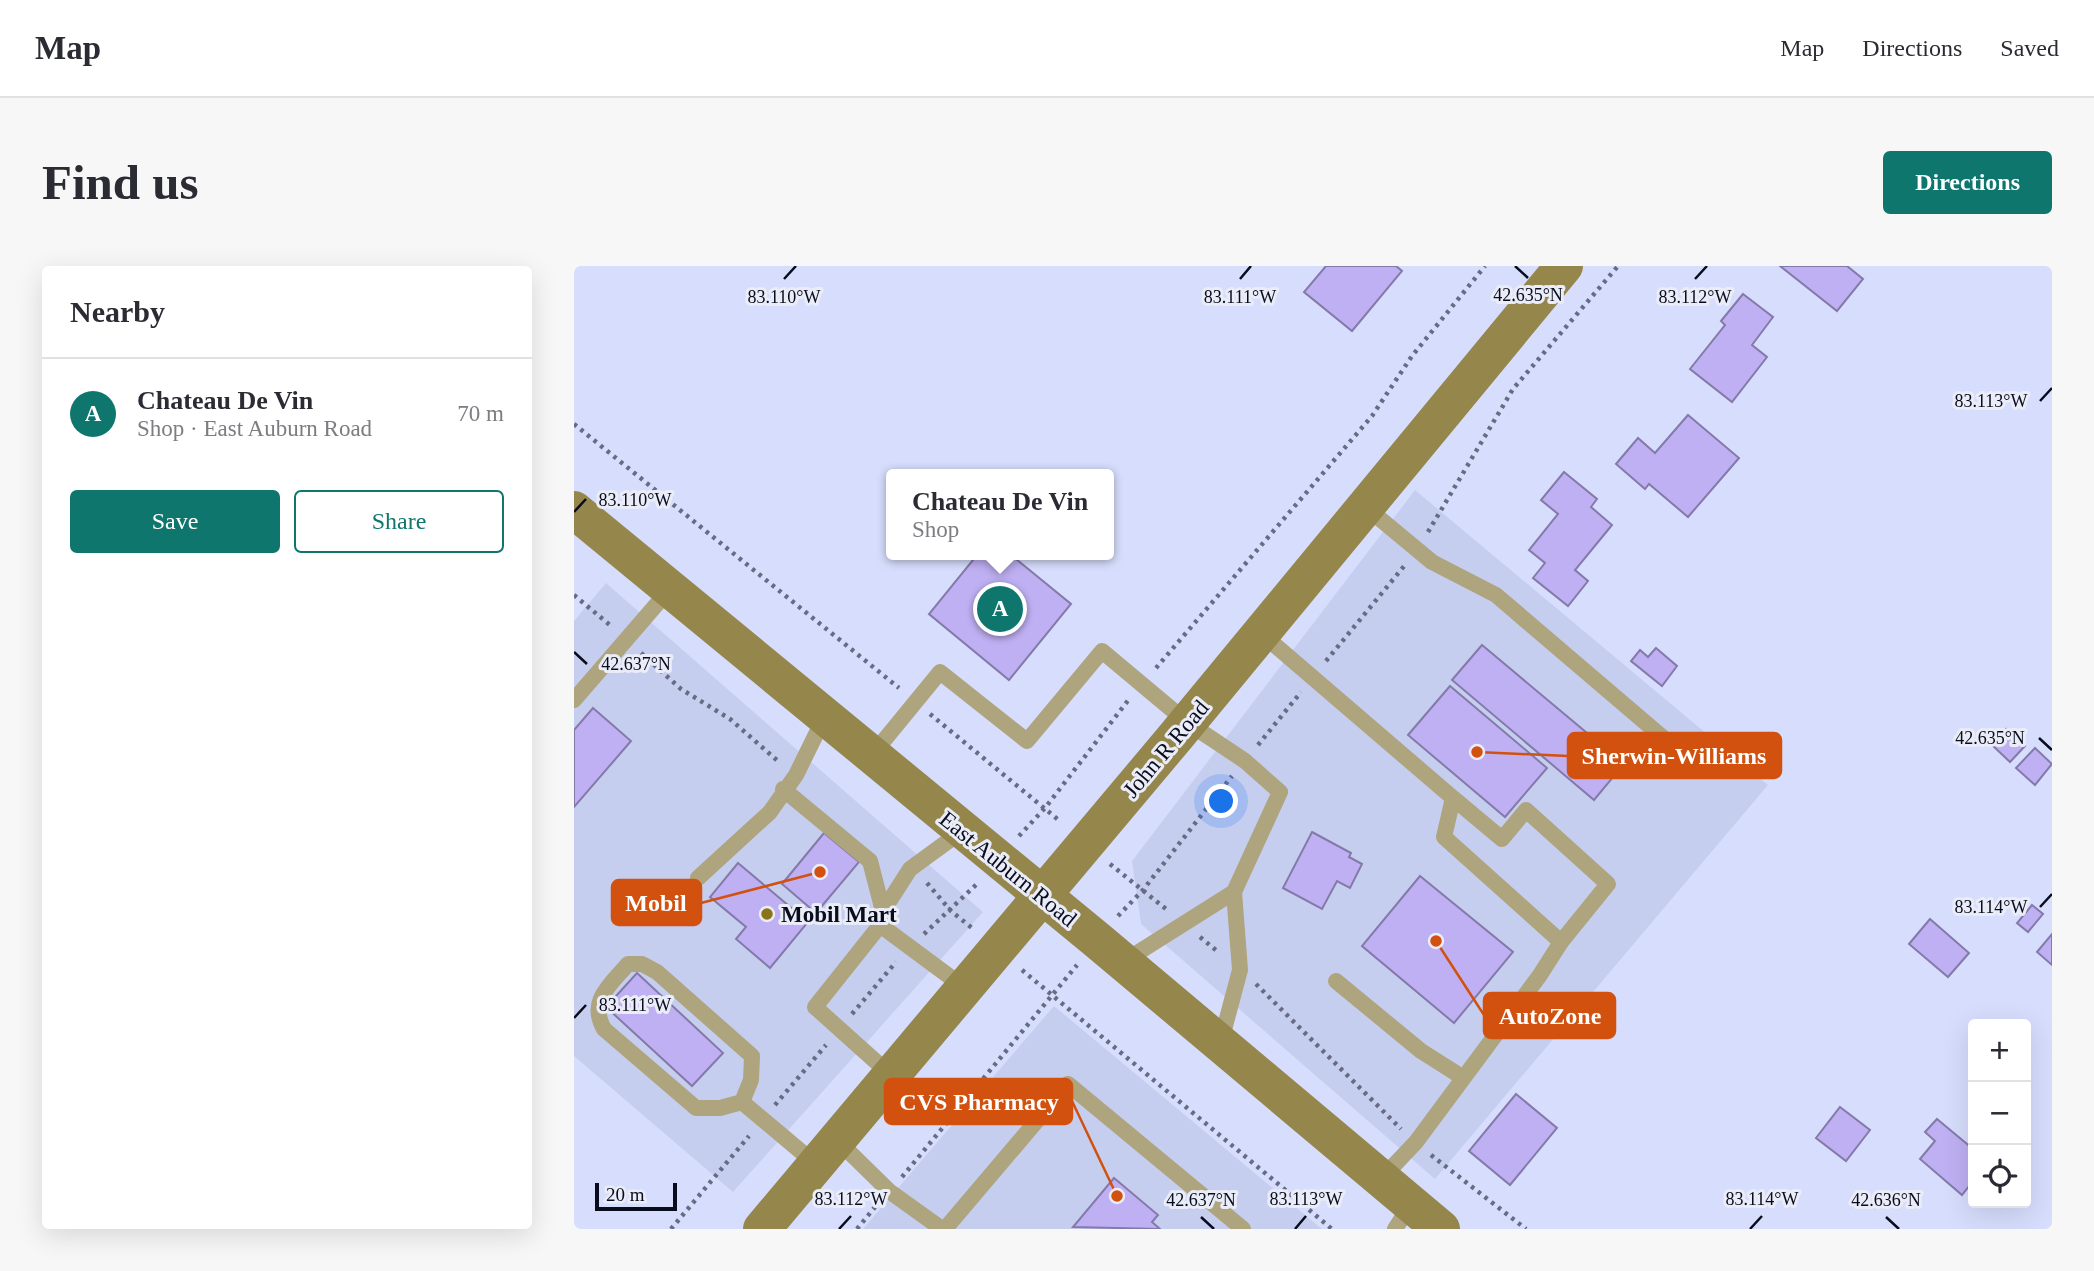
<!DOCTYPE html>
<meta charset="utf-8">
<style>
body{margin:0;font-family:"Times New Roman",serif;background:#f7f7f7;color:#2b2b33}
.controls{position:absolute;right:21px;bottom:21px;display:grid;overflow:hidden;border-radius:7px;box-shadow:0 7px 28px #0002}
.controls button{width:63px;height:63px;display:grid;place-items:center;padding:0;border:0;border-bottom:2px solid #e1e1e2;background:#fff;color:#2b2b33;font:35px sans-serif}
.scale{position:absolute;left:21px;bottom:18px;width:82px;box-sizing:border-box;padding-left:7px;border:4px solid #090c1c;border-top:0;font-size:19px;line-height:24px;white-space:nowrap;color:#090c1c;-webkit-text-stroke:5px #eaecf7;paint-order:stroke}
.you{position:absolute;left:648px;top:536px;width:24px;height:24px;margin:-18px;border:5px solid #fff;border-radius:50%;background:#1a73e8;box-shadow:0 0 0 10px #1a73e833}
.badge{display:grid;place-items:center;width:46px;height:46px;border-radius:50%;background:#0f766e;color:#fff;font-size:23px;font-weight:700}
.pin{position:absolute;translate:-50% -50%;border:4px solid #fff;box-shadow:0 2px 7px #0006}
.popup{position:absolute;left:312px;top:203px;width:228px;height:91px;box-sizing:border-box;display:grid;place-content:center;border-radius:7px;background:#fff;filter:drop-shadow(0 2px 5px #0005);font-size:23px;white-space:nowrap;color:#7c7c81}
.popup b{font-size:26px;color:#2b2b33}
.popup::after{content:'';position:absolute;left:50%;top:100%;margin-left:-14px;border:14px solid transparent;border-top-color:#fff}
.list{margin:0;padding:0;list-style:none}
h2{display:flex;justify-content:space-between;align-items:center;height:91px;margin:0;padding:0 28px;font-size:30px}
h2 small{font-size:23px;font-weight:400;color:#7c7c81}
.list li{display:grid;grid-template-columns:46px 1fr auto;gap:21px;align-items:center;box-sizing:border-box;height:112px;padding:0 28px;border-top:2px solid #e1e1e2}
.list b{display:block;font-size:26px;white-space:nowrap}
.list p{margin:0;font-size:23px;white-space:nowrap;color:#7c7c81}
.list em{font-size:23px;font-style:normal;color:#7c7c81}
.actions{display:flex;gap:14px;padding:21px 28px}
.actions a{flex:1;padding:16px 0;border:2px solid #0f766e;border-radius:7px;text-align:center;font-size:24px;color:#0f766e}
.actions .main{background:#0f766e;color:#fff}
.icon{flex:none;width:38px;height:38px;fill:none;stroke:currentColor;stroke-width:2;stroke-linecap:round;stroke-linejoin:round}
.map{position:relative;flex:none;width:1478px;height:963px;overflow:hidden;border-radius:7px}
header{display:flex;align-items:center;gap:42px;box-sizing:border-box;height:98px;padding:0 35px;background:#fff;border-bottom:2px solid #e1e1e2}
header strong{font-size:33px}
nav{display:flex;gap:38px;margin-inline-start:auto;font-size:24px}
.intro{display:flex;align-items:center;justify-content:space-between;box-sizing:border-box;height:168px;padding:0 42px}
h1{margin:0;font-size:49px}
.button{padding:18px 32px;border-radius:7px;background:#0f766e;color:#fff;font-size:24px;font-weight:700}
main{display:flex;gap:42px;padding:0 42px}
aside{flex:1;background:#fff;border-radius:7px;box-shadow:0 7px 28px #0002}
.map>svg:first-child{display:block}
</style>
<header>
<strong>Map</strong>
<nav><a>Map</a><a>Directions</a><a>Saved</a></nav>
</header>
<div class="intro"><h1>Find us</h1><a class="button">Directions</a></div>
<main>
<aside>
<h2>Nearby<small></small></h2>
<ul class="list">
<li><span class="badge">A</span><div><b>Chateau De Vin</b><p>Shop · East Auburn Road</p></div><em>70 m</em></li>
</ul>
<div class="actions"><a class="main">Save</a><a>Share</a></div>
</aside>
<div class="map">
<svg width="1478" height="963" viewBox="0 0 1478 963">
<rect width="100%" height="100%" fill="#d7defd"/>
<g fill="#c6cef0">
<polygon points="841,224 1194,519 861,913 567,658 558,595"/>
<polygon points="32,317 409,646 159,926 0,790 0,355"/>
<polygon points="480,740 748,963 289,963"/>
</g>
<g fill="#bfb0f3" stroke="#847aa9" stroke-width="2">
<polygon points="752,0 822,0 828,5 778,65 730,26"/>
<polygon points="1206,0 1273,0 1289,13 1263,45"/>
<polygon points="1169,28 1199,51 1178,79 1193,91 1158,136 1116,103 1151,59 1147,55"/>
<polygon points="1114,149 1165,192 1114,251 1075,218 1071,223 1042,198 1064,172 1081,187"/>
<polygon points="990,206 1023,233 1017,241 1038,259 1001,304 1014,315 994,340 959,312 971,297 955,284 984,248 967,234"/>
<polygon points="403,289 437,289 497,338 435,414 355,348"/>
<polygon points="908,379 1050,498 1020,534 878,414"/>
<polygon points="1082,382 1103,400 1088,420 1057,395 1066,384 1074,391"/>
<polygon points="876,420 973,502 931,551 834,469"/>
<polygon points="19,442 57,475 0,541 0,464"/>
<polygon points="1432,463 1451,480 1436,496 1418,479"/>
<polygon points="1461,482 1478,498 1461,519 1442,502"/>
<polygon points="738,566 777,587 775,591 788,598 776,622 763,615 748,643 709,622"/>
<polygon points="250,567 285,596 242,647 208,618"/>
<polygon points="164,597 234,656 196,702 162,673 172,661 136,631"/>
<polygon points="846,610 939,686 880,757 788,680"/>
<polygon points="1458,639 1469,648 1454,666 1443,657"/>
<polygon points="1356,653 1395,687 1374,711 1335,678"/>
<polygon points="1478,668 1478,699 1463,686"/>
<polygon points="63,707 149,787 118,820 32,741"/>
<polygon points="942,828 983,862 936,919 895,885"/>
<polygon points="1266,841 1296,864 1272,895 1242,872"/>
<polygon points="1363,853 1399,883 1399,915 1388,929 1346,893 1361,875 1351,866"/>
<polygon points="540,912 584,949 578,956 586,963 499,961"/>
</g>
<g fill="none" stroke-linecap="round" stroke-linejoin="round">
<g stroke="#676c83" stroke-width="4.5" stroke-dasharray="3.5 5" stroke-linecap="butt">
<polyline points="0,158 325,422"/>
<polyline points="854,266 939,123 1044,0"/>
<polyline points="0,329 37,360"/>
<polyline points="67,387 107,423 156,453 205,496"/>
<polyline points="752,395 831,299"/>
<polyline points="582,402 798,150 838,90 911,0"/>
<polyline points="356,448 487,556"/>
<polyline points="684,479 727,426"/>
<polyline points="445,570 471,542 556,432"/>
<polyline points="536,598 592,643"/>
<polyline points="353,617 377,645 398,662"/>
<polyline points="544,650 569,624 658,510"/>
<polyline points="350,668 405,616"/>
<polyline points="626,671 643,685"/>
<polyline points="448,704 758,963"/>
<polyline points="682,718 827,863"/>
<polyline points="278,748 322,696"/>
<polyline points="201,839 252,779"/>
<polyline points="857,889 952,963"/>
<polyline points="328,911 503,699"/>
<polyline points="97,963 175,870"/>
<polyline points="283,963 301,941"/>
</g>
<g stroke="#aea47e" stroke-width="16">
<polyline points="793,242 858,296 922,329 1100,481"/>
<polyline points="688,368 879,532 870,571 987,676 1034,618 952,544 928,573 879,532"/>
<polyline points="0,434 95,324"/>
<polyline points="298,489 366,406 453,475 528,385 614,457 671,495 706,526 660,626 549,696"/>
<polyline points="209,523 296,595 311,653 241,741 318,810"/>
<polyline points="124,612 196,546 222,509 250,452"/>
<polyline points="309,645 336,603 388,565"/>
<polyline points="306,659 391,722"/>
<path d="M54 698H68L83 706 178 790 177 814 168 836 146 842H122L30 763C14 735 36 719 54 698Z"/>
<polyline points="762,715 847,785 888,811"/>
<polyline points="647,775 666,704 660,626"/>
<polyline points="168,836 243,899"/>
<polyline points="263,874 315,925 368,963"/>
<polyline points="807,913 842,876 966,709 987,676"/>
<polyline points="371,963 494,818 669,963"/>
<polyline points="821,963 837,938"/>
</g>
<g stroke="#95864c" stroke-width="38">
<polyline points="0,244 523,674 867,963"/>
<polyline points="188,963 603,469 990,0"/>
</g>
</g>
<path fill="none" stroke="#090c1c" stroke-width="2.5" d="M941 0 954 12M210 13 222 0M666 13 677 0M1121 13 1133 0M1466 135 1478 122M0 246 12 233M0 386 13 398M1465 472 1478 484M1466 641 1478 628M0 752 12 739M627 951 640 963M1312 951 1325 963M265 963 277 950M721 963 732 950M1176 963 1188 950"/>
<circle fill="#8a7418" stroke="#eaecf7" stroke-width="2.5" cx="193" cy="648" r="7"/>
<g text-anchor="middle" dominant-baseline="central" stroke-width="6" stroke-linejoin="round" paint-order="stroke">
<g font-size="23" fill="#090c1c" stroke="#eaecf7">
<text transform="translate(592 483) rotate(-50)">John R Road</text>
<text transform="translate(434 603) rotate(39)">East Auburn Road</text>
</g>
<g font-size="23" font-weight="bold" fill="#090c1c" stroke="#eaecf7" text-anchor="start">
<text x="207" y="648">Mobil Mart</text>
</g>
</g>
<g font-size="18" text-anchor="middle" fill="#090c1c" stroke="#eaecf7" stroke-width="6" stroke-linejoin="round" paint-order="stroke">
<text x="954" y="35">42.635°N</text>
<text x="210" y="37">83.110°W</text>
<text x="666" y="37">83.111°W</text>
<text x="1121" y="37">83.112°W</text>
<text x="1417" y="141">83.113°W</text>
<text x="61" y="240">83.110°W</text>
<text x="62" y="404">42.637°N</text>
<text x="1416" y="478">42.635°N</text>
<text x="1417" y="647">83.114°W</text>
<text x="61" y="745">83.111°W</text>
<text x="277" y="939">83.112°W</text>
<text x="732" y="939">83.113°W</text>
<text x="1188" y="939">83.114°W</text>
<text x="627" y="940">42.637°N</text>
<text x="1312" y="940">42.636°N</text>
</g>
<path fill="none" stroke="#d2510e" stroke-width="2.5" d="M903 486L994 490M246 606L127 637M862 675L910 749M543 930L498 835"/>
<g fill="#d2510e" stroke="#eaecf7" stroke-width="2.5">
<circle cx="903" cy="486" r="7"/>
<circle cx="246" cy="606" r="7"/>
<circle cx="862" cy="675" r="7"/>
<circle cx="543" cy="930" r="7"/>
</g>
<g fill="#d2510e" stroke="#d2510e" stroke-width="2.5">
<rect x="994" y="467" width="213" height="45" rx="7"/>
<rect x="38" y="614" width="89" height="45" rx="7"/>
<rect x="910" y="727" width="131" height="45" rx="7"/>
<rect x="311" y="813" width="187" height="45" rx="7"/>
</g>
<g font-size="24" text-anchor="middle" font-weight="bold" fill="#fff">
<text x="1100" y="498">Sherwin-Williams</text>
<text x="82" y="645">Mobil</text>
<text x="976" y="758">AutoZone</text>
<text x="405" y="844">CVS Pharmacy</text>
</g>
</svg>
<div class="controls">
<button>+</button>
<button>−</button>
<button><svg class="icon" aria-label="locate" viewBox="0 0 24 24"><circle cx="12" cy="12" r="6"/><path d="M12 2v4M12 18v4M2 12h4M18 12h4"/></svg></button>
</div>
<div class="scale">20 m</div>
<div class="you"></div>
<div class="pin badge" style="left:426px;top:343px">A</div>
<div class="popup"><b>Chateau De Vin</b>Shop</div>
</div>
</main>
